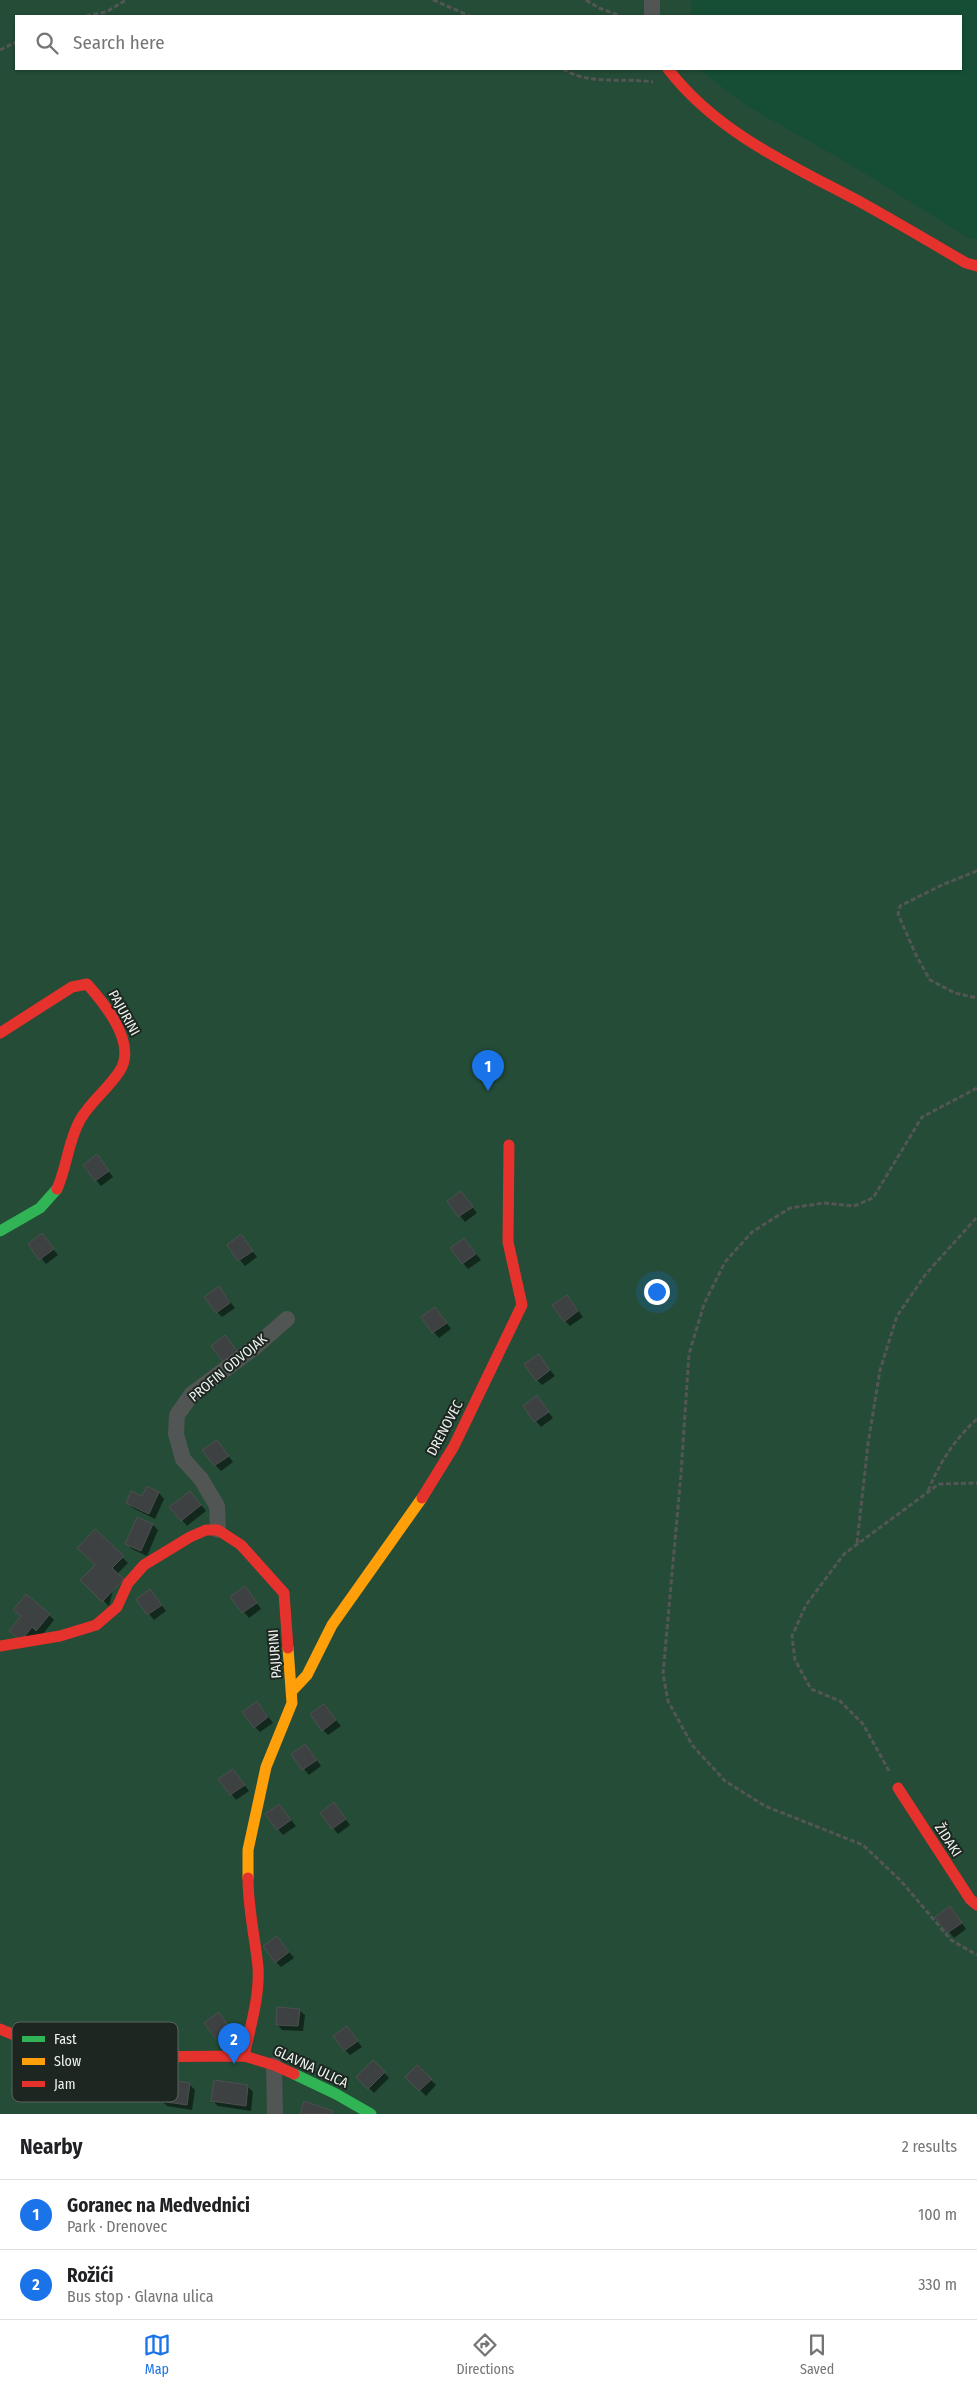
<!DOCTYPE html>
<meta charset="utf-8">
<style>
body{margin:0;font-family:"Fira Sans Condensed",sans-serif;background:#f2f2f2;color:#202124}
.you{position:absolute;left:656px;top:1291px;width:18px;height:18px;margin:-12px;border:4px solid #fff;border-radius:50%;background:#1a73e8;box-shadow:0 0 0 8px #1a73e833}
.badge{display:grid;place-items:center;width:32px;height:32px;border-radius:50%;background:#1a73e8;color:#fff;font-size:16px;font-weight:700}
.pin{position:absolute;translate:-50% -41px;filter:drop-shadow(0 1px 2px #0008)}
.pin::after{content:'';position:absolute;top:26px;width:18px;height:15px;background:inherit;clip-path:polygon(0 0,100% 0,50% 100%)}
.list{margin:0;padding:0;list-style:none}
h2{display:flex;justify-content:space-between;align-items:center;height:65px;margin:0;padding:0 20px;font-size:21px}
h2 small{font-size:16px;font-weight:400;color:#757577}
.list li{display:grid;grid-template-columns:32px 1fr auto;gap:15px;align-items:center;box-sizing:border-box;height:70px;padding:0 20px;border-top:1px solid #e0e0e0}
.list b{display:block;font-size:19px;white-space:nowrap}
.list p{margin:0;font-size:16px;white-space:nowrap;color:#757577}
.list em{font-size:16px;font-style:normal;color:#757577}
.icon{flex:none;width:28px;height:28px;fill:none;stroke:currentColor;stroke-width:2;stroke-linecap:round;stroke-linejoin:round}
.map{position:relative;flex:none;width:977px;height:2114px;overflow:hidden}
.search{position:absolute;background:#fff;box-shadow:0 1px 4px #0004;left:15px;right:15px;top:15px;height:55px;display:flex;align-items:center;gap:12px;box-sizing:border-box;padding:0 18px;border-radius:0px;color:#757577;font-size:19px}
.sheet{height:205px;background:#fff}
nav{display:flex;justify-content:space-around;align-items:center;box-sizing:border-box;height:70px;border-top:1px solid #e0e0e0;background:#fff;font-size:14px;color:#757577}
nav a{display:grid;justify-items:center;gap:2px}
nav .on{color:#1a73e8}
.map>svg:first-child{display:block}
</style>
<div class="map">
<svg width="977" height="2114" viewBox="0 0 977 2114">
<rect width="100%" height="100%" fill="#1f2421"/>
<path fill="#244c37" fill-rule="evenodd" d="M0 0H977V2114H0ZM16 16H961V69H16Z"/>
<polygon fill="#154e34" points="692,0 977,0 977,239 970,239 848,163 747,106 699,69 961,69 961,16 691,16"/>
<g fill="#0007">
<polygon points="97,1156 113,1177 101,1186 96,1180"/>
<polygon points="461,1192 477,1213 465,1222 448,1201"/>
<polygon points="42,1235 58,1255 46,1264 29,1244"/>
<polygon points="241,1236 257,1257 245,1266 228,1245"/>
<polygon points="464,1239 481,1260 468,1269 463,1263"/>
<polygon points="219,1288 235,1308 222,1317 217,1312"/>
<polygon points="572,1302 583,1317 570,1326 565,1321"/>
<polygon points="440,1314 451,1329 439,1338 422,1318"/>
<polygon points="538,1355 555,1376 542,1385 537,1380"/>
<polygon points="537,1397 553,1418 541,1427 524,1406"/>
<polygon points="217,1441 233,1462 221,1471 215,1465"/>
<polygon points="147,1488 159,1493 164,1499 155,1519 133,1508 127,1503 143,1498"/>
<polygon points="195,1498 206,1511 187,1526 171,1507"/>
<polygon points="138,1518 153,1525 158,1530 147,1556 132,1549 127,1544"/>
<polygon points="95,1531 128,1563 117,1574 109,1606 82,1580 97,1565"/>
<polygon points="150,1590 166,1611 154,1620 137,1599"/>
<polygon points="250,1593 261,1609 249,1618 232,1597"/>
<polygon points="14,1610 49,1615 54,1620 42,1635 27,1645 22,1617"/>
<polygon points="324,1706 341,1726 328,1735 323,1730"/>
<polygon points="262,1708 273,1723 260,1732 255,1727"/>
<polygon points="310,1751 321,1766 309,1775 292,1754"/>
<polygon points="238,1776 249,1791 236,1800 220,1779"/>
<polygon points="334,1804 350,1825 338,1834 333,1828"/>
<polygon points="279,1805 296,1826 283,1835 278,1829"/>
<polygon points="955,1913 966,1929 954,1938 937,1917"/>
<polygon points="277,1937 294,1958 281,1967 276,1962"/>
<polygon points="299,2010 305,2015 303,2031 282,2030 277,2024"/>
<polygon points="221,2016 232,2032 219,2040 217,2038"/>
<polygon points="347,2027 362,2047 350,2055 345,2050"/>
<polygon points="373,2061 389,2078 374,2093 358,2077"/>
<polygon points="417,2066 436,2085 426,2096 407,2077"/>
<polygon points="215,2082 248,2087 253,2092 251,2111 218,2106 213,2101"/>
<polygon points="189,2084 195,2090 192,2110 167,2106 162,2101"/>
</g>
<g fill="#3e4141" stroke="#4d4f50">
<polygon points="97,1154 109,1171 95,1181 83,1165"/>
<polygon points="461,1191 473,1207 458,1217 447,1201"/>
<polygon points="42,1233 54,1249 39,1260 28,1244"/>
<polygon points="241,1234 253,1251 238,1261 227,1245"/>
<polygon points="464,1238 476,1254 462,1264 450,1248"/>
<polygon points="219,1286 230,1303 216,1313 204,1297"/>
<polygon points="567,1295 578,1311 564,1322 552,1305"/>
<polygon points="435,1307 447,1323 432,1333 421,1317"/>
<polygon points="225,1335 237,1351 223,1362 211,1346"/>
<polygon points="539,1354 550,1370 536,1381 524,1364"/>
<polygon points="537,1395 549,1412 534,1422 523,1406"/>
<polygon points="217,1440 229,1456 214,1466 202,1450"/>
<polygon points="147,1486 159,1492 149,1514 126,1503 131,1491 142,1496"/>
<polygon points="190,1491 201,1505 181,1521 169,1507"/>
<polygon points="137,1517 153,1524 141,1551 125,1544"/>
<polygon points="95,1529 124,1556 112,1568 124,1579 102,1602 80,1580 95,1565 77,1548"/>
<polygon points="245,1586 257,1603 242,1613 230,1597"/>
<polygon points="150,1589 162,1605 147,1615 136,1599"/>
<polygon points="26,1594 50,1614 36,1631 32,1627 21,1641 9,1631 21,1616 13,1610"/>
<polygon points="257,1701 268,1717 254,1728 242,1712"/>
<polygon points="324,1704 336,1720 322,1731 310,1714"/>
<polygon points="305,1744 317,1760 302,1770 291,1754"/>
<polygon points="233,1769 245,1785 230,1795 218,1779"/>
<polygon points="334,1802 346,1819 332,1829 320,1813"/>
<polygon points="279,1804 291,1820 277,1830 265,1814"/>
<polygon points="950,1906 962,1923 947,1933 935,1917"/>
<polygon points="277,1936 289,1952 275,1963 263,1946"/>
<polygon points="277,2007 300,2009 298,2026 276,2025"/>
<polygon points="219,2012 230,2029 216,2039 204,2023"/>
<polygon points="347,2026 358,2041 344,2051 333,2036"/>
<polygon points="373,2060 385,2072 368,2089 356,2077"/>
<polygon points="417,2065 432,2079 419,2091 405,2077"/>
<polygon points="164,2079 190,2083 187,2105 160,2101"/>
<polygon points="214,2080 248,2085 246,2106 211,2101"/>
<polygon points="304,2101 333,2111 332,2114 300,2114"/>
</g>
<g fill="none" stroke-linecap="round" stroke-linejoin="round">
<g stroke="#535654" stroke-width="3" stroke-dasharray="5 2.5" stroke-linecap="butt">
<polyline points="433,0 470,16"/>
<polyline points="586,0 599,8 621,16"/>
<polyline points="86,16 106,12 126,0"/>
<polyline points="0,50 16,42"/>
<path d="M563 69C591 86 622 77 653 82"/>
<polyline points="977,871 944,884 900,906 898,914 916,955 930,980 955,993 977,998"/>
<polyline points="977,1088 922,1117 873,1198 854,1206 824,1203 790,1208 752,1232 725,1262 704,1304 689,1354 681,1474 663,1674 668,1701 692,1745 725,1781 765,1806 863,1845 901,1881 951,1940 977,1955"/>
<path d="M928 1491C940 1462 954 1440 977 1419"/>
<polyline points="857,1543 868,1444 880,1370 897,1316 925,1275 977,1217"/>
<polyline points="889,1771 863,1724 840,1701 811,1689 795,1660 792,1636 806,1605 844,1554 939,1484 977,1483"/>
</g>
<g stroke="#515553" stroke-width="16">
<polyline points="652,0 652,16"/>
<polyline points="218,1530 217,1506 201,1479 183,1459 176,1434 177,1415 192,1394 255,1347 287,1319"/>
<polyline points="274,2065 275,2114"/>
</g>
<g stroke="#30b455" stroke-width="11">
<polyline points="0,1231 40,1208 57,1189"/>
<polyline points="294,2074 336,2094 371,2114"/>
</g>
<g stroke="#ff9f0a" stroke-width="11">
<polyline points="292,1691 307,1675 332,1625 422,1498"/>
<polyline points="248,1878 248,1850 266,1767 292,1703 288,1648"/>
</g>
<g stroke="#e5322d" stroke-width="11">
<path d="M668 69C718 134 793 166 864 204 898 223 932 243 966 263L977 266"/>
<path d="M0 1033 72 987 87 984C105 1004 138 1045 119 1072 108 1089 90 1102 80 1120 68 1141 67 1167 57 1189"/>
<polyline points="422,1498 454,1446 522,1305 508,1242 509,1145"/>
<polyline points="0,1646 60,1636 96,1625 117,1607 128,1583 144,1565 190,1537 206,1530 218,1530 241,1545 284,1593 288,1648"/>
<polyline points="898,1788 970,1899 977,1905"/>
<polyline points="0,2029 33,2043 117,2057 244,2056 274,2065 294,2074"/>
<path d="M244 2056C250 2028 260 1996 258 1967 255 1937 248 1909 248 1878"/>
</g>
</g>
<g text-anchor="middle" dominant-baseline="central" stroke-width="4" stroke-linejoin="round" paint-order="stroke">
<g font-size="14" fill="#edf3ef" stroke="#1d2620">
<text transform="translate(124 1013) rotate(61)">PAJURINI</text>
<text transform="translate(228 1368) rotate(-40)">PROFIN ODVOJAK</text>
<text transform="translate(445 1428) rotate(-62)">DRENOVEC</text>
<text transform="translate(275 1654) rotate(-94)">PAJURINI</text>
<text transform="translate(948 1840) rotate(57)">ŽIDAKI</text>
<text transform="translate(311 2067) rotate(25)">GLAVNA ULICA</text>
</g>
</g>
<rect x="12" y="2022" width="166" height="80" rx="8" fill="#1d2620" stroke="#5b645e" stroke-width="1"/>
<rect x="22" y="2036" width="23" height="6" fill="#30b455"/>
<rect x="22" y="2058" width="23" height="7" fill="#ff9f0a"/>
<rect x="22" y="2081" width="23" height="6" fill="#e5322d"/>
<g font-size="14" fill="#edf3ef">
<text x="54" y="2044">Fast</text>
<text x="54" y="2066">Slow</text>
<text x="54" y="2089">Jam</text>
</g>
</svg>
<div class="you"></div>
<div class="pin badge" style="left:488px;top:1091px">1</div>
<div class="pin badge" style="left:234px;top:2064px">2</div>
<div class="search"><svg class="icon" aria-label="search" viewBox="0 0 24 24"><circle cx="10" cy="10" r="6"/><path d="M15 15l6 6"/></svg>Search here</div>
</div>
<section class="sheet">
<h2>Nearby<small>2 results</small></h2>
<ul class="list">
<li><span class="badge">1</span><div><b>Goranec na Medvednici</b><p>Park · Drenovec</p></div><em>100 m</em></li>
<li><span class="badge">2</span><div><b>Rožići</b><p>Bus stop · Glavna ulica</p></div><em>330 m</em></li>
</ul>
</section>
<nav>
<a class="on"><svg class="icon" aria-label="map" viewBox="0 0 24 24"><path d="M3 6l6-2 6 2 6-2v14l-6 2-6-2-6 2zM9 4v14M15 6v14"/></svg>Map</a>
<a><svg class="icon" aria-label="directions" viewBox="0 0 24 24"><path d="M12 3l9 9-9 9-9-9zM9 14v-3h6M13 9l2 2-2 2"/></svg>Directions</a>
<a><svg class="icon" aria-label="saved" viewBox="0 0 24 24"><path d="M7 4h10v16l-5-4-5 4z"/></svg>Saved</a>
</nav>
